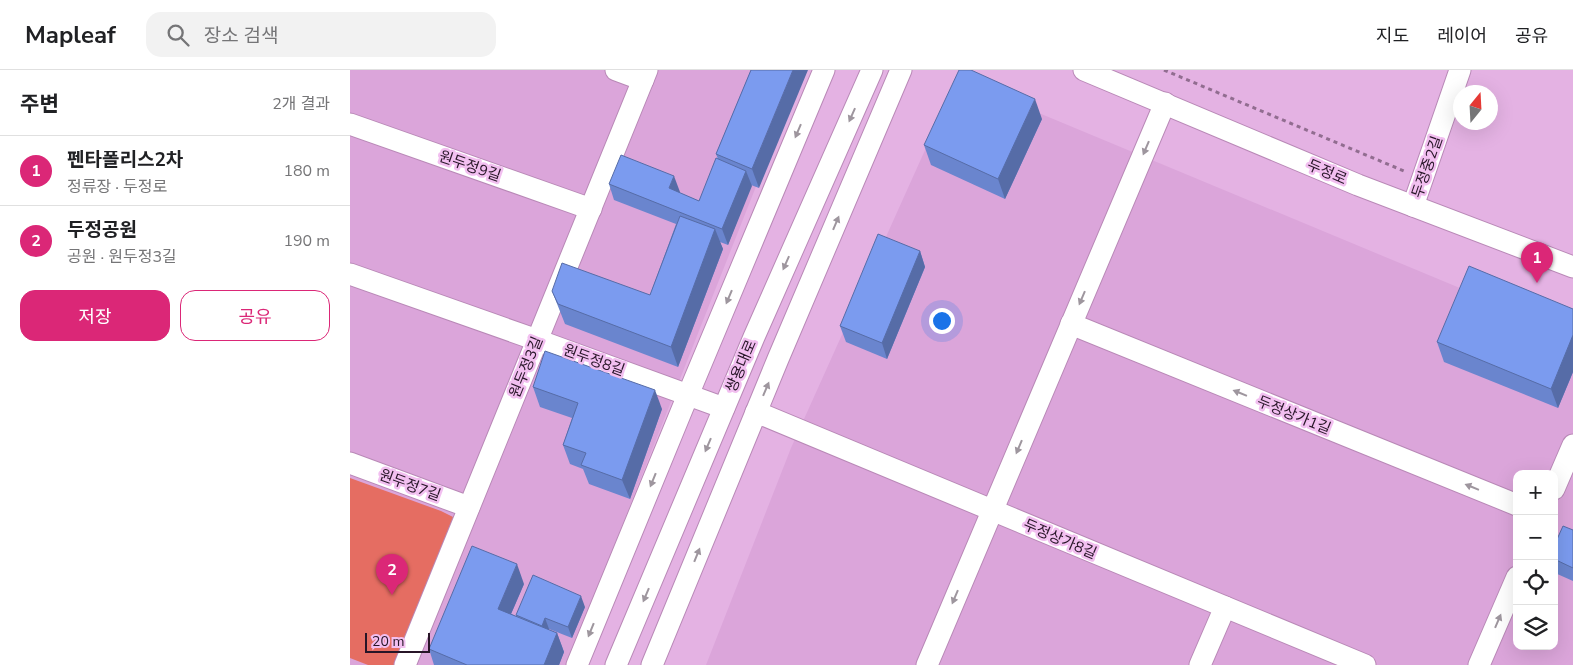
<!DOCTYPE html>
<html lang="ko">
<meta charset="utf-8">
<style>
body{margin:0;font-family:"Nunito Sans","Noto Sans KR",sans-serif;background:#f2f2f2;color:#202124}
.controls{position:absolute;right:15px;bottom:15px;display:grid;overflow:hidden;border-radius:10px;box-shadow:0 5px 20px #0002}
.controls button{width:45px;height:45px;display:grid;place-items:center;padding:0;border:0;border-bottom:1px solid #e0e0e0;background:#fff;color:#202124;font:25px sans-serif}
.compass{position:absolute;left:1103px;top:15px;width:45px;height:45px;border-radius:50%;background:#fff;box-shadow:0 5px 20px #0002;rotate:18deg}
.scale{position:absolute;left:15px;bottom:12px;width:65px;box-sizing:border-box;padding-left:5px;border:2px solid #271527;border-top:0;font-size:14px;line-height:18px;white-space:nowrap;color:#271527;-webkit-text-stroke:4px #f2bff0;paint-order:stroke}
.you{position:absolute;left:591px;top:250px;width:18px;height:18px;margin:-12px;border:4px solid #fff;border-radius:50%;background:#1a73e8;box-shadow:0 0 0 8px #1a73e833}
.badge{display:grid;place-items:center;width:32px;height:32px;border-radius:50%;background:#db2777;color:#fff;font-size:16px;font-weight:700}
.pin{position:absolute;translate:-50% -41px;filter:drop-shadow(0 1px 2px #0008)}
.pin::after{content:'';position:absolute;top:26px;width:18px;height:15px;background:inherit;clip-path:polygon(0 0,100% 0,50% 100%)}
.list{margin:0;padding:0;list-style:none}
h2{display:flex;justify-content:space-between;align-items:center;height:65px;margin:0;padding:0 20px;font-size:21px}
h2 small{font-size:16px;font-weight:400;color:#757577}
.list li{display:grid;grid-template-columns:32px 1fr auto;gap:15px;align-items:center;box-sizing:border-box;height:70px;padding:0 20px;border-top:1px solid #e0e0e0}
.list b{display:block;font-size:19px;white-space:nowrap}
.list p{margin:0;font-size:16px;white-space:nowrap;color:#757577}
.list em{font-size:16px;font-style:normal;color:#757577}
.actions{display:flex;gap:10px;padding:15px 20px}
.actions a{flex:1;padding:11px 0;border:1px solid #db2777;border-radius:15px;text-align:center;font-size:18px;color:#db2777}
.actions .main{background:#db2777;color:#fff}
.icon{flex:none;width:28px;height:28px;fill:none;stroke:currentColor;stroke-width:2;stroke-linecap:round;stroke-linejoin:round}
.map{position:relative;flex:none;width:1223px;height:595px;overflow:hidden}
header{display:flex;align-items:center;gap:30px;box-sizing:border-box;height:70px;padding:0 25px;background:#fff;border-bottom:1px solid #e0e0e0}
header strong{font-size:24px}
nav{display:flex;gap:28px;margin-inline-start:auto;font-size:18px}
.search{width:350px;height:45px;background:#f2f2f2;display:flex;align-items:center;gap:12px;box-sizing:border-box;padding:0 18px;border-radius:15px;color:#757577;font-size:19px}
main{display:flex}
aside{flex:1;background:#fff}
.map>svg:first-child{display:block}
</style>
<header>
<strong>Mapleaf</strong>
<div class="search"><svg class="icon" aria-label="search" viewBox="0 0 24 24"><circle cx="10" cy="10" r="6"/><path d="M15 15l6 6"/></svg>장소 검색</div>
<nav><a>지도</a><a>레이어</a><a>공유</a></nav>
</header>
<main>
<aside>
<h2>주변<small>2개 결과</small></h2>
<ul class="list">
<li><span class="badge">1</span><div><b>펜타폴리스2차</b><p>정류장 · 두정로</p></div><em>180 m</em></li>
<li><span class="badge">2</span><div><b>두정공원</b><p>공원 · 원두정3길</p></div><em>190 m</em></li>
</ul>
<div class="actions"><a class="main">저장</a><a>공유</a></div>
</aside>
<div class="map">
<svg width="1223" height="595" viewBox="0 0 1223 595">
<rect width="100%" height="100%" fill="#e4b2e3"/>
<g fill="#dba5da" fill-rule="evenodd">
<polygon points="0,0 452,0 217,595 0,595"/>
<path d="M607 9 1223 265V595H356L441 378ZM1167 404H1204V576H1167Z"/>
</g>
<polygon fill="#e56d62" points="0,408 91,441 103,447 108,453 52,595 18,595 0,588"/>
<g fill="none" stroke-linecap="round" stroke-linejoin="round">
<defs>
<g id="minor">
<polyline points="266,0 293,10"/>
<polyline points="734,0 1008,115 1223,197"/>
<polyline points="0,54 241,139"/>
<polyline points="1063,136 1110,0"/>
<polyline points="0,204 187,270 374,338"/>
<polyline points="721,254 1167,435"/>
<polyline points="406,342 1015,595"/>
<polyline points="0,393 119,437"/>
<polyline points="1204,419 1223,375"/>
<polyline points="55,595 297,0"/>
<polyline points="227,595 338,325 474,0"/>
<polyline points="266,595 404,267 522,0"/>
<polyline points="302,595 428,289 551,0"/>
<polyline points="577,595 815,33"/>
<polyline points="850,595 875,537"/>
<polyline points="1129,595 1167,507"/>
</g>
</defs>
<use href="#minor" stroke="#b989b7" stroke-width="23"/>
<polyline stroke="#916d90" stroke-width="3" stroke-dasharray="4 4" stroke-linecap="butt" points="814,0 1054,101"/>
<use href="#minor" stroke="#fff" stroke-width="21"/>
</g>
<g fill="#6a85ce">
<polygon points="401,0 409,118 401,115 378,175 370,172 373,179 328,297 215,254 202,221 300,225 326,154 264,130 259,114 330,122 329,123 349,131 368,89 366,84"/>
<polygon points="692,49 655,129 581,95 574,75"/>
<polygon points="570,181 575,197 537,289 496,272 490,256"/>
<polygon points="1223,239 1223,302 1208,338 1094,292 1087,272"/>
<polygon points="183,317 312,339 280,429 239,414 233,399 220,394 213,375 222,348 190,337"/>
<polygon points="1223,460 1223,511 1205,503 1204,501 1204,476"/>
<polygon points="174,514 161,544 166,546 166,545 235,537 222,568 199,559 199,560 207,563 214,582 209,595 84,595 79,579"/>
</g>
<g fill="#566ca7">
<polygon points="443,0 458,0 409,118 402,99"/>
<polygon points="685,29 692,49 655,129 648,109"/>
<polygon points="396,101 402,116 378,175 372,159"/>
<polygon points="324,106 330,122 325,134 319,118"/>
<polygon points="365,159 373,179 328,297 321,277"/>
<polygon points="570,181 575,197 537,289 532,273"/>
<polygon points="1223,265 1223,302 1208,338 1201,319"/>
<polygon points="305,320 312,339 280,429 272,410"/>
<polygon points="167,494 174,514 155,558 148,539"/>
<polygon points="231,526 235,537 222,568 218,557"/>
<polygon points="195,548 199,559 196,567 192,556"/>
<polygon points="207,563 214,582 209,595 194,595"/>
</g>
<g fill="#7b9bef" stroke="#566ca7">
<polygon points="401,0 443,0 402,99 366,84"/>
<polygon points="609,0 621,0 685,29 648,109 574,75"/>
<polygon points="271,85 324,106 319,118 349,131 366,88 396,101 372,159 259,114"/>
<polygon points="330,146 365,159 321,277 208,234 202,221 212,193 300,225"/>
<polygon points="528,164 570,181 532,273 490,256"/>
<polygon points="1119,196 1223,239 1223,265 1201,319 1087,272"/>
<polygon points="195,281 305,320 272,410 231,395 236,383 213,375 228,333 183,317"/>
<polygon points="1213,456 1223,460 1223,498 1204,489 1204,476"/>
<polygon points="122,476 167,494 148,539 207,563 194,595 117,595 79,579"/>
<polygon points="183,505 231,526 218,557 195,548 192,556 166,545"/>
</g>
<defs><path id="oneway-solid" d="M-6-.8H1V-3.2L6.5 0L1 3.2V.8H-6Z" transform="scale(1.25)"/></defs>
<g fill="#9e969e">
<use href="#oneway-solid" transform="translate(502 45) rotate(114)"/>
<use href="#oneway-solid" transform="translate(448 61) rotate(113)"/>
<use href="#oneway-solid" transform="translate(796 78) rotate(113)"/>
<use href="#oneway-solid" transform="translate(486 153) rotate(-67)"/>
<use href="#oneway-solid" transform="translate(436 193) rotate(114)"/>
<use href="#oneway-solid" transform="translate(379 227) rotate(113)"/>
<use href="#oneway-solid" transform="translate(732 228) rotate(113)"/>
<use href="#oneway-solid" transform="translate(416 319) rotate(-67)"/>
<use href="#oneway-solid" transform="translate(890 323) rotate(-158)"/>
<use href="#oneway-solid" transform="translate(358 375) rotate(113)"/>
<use href="#oneway-solid" transform="translate(669 377) rotate(113)"/>
<use href="#oneway-solid" transform="translate(303 410) rotate(112)"/>
<use href="#oneway-solid" transform="translate(1122 417) rotate(-158)"/>
<use href="#oneway-solid" transform="translate(347 485) rotate(-68)"/>
<use href="#oneway-solid" transform="translate(296 525) rotate(113)"/>
<use href="#oneway-solid" transform="translate(605 527) rotate(113)"/>
<use href="#oneway-solid" transform="translate(1148 551) rotate(-67)"/>
<use href="#oneway-solid" transform="translate(241 560) rotate(112)"/>
</g>
<g text-anchor="middle" dominant-baseline="central" stroke-width="5" stroke-linejoin="round" paint-order="stroke">
<g font-size="15" fill="#271527" stroke="#f2bff0">
<text transform="translate(120 96) rotate(19)">원두정9길</text>
<text transform="translate(1077 97) rotate(-71)">두정중2길</text>
<text transform="translate(977 102) rotate(23)">두정로</text>
<text transform="translate(244 290) rotate(20)">원두정8길</text>
<text transform="translate(391 296) rotate(-67)">쌍용대로</text>
<text transform="translate(176 297) rotate(-68)">원두정3길</text>
<text transform="translate(944 345) rotate(22)">두정상가1길</text>
<text transform="translate(60 415) rotate(20)">원두정7길</text>
<text transform="translate(710 469) rotate(23)">두정상가8길</text>
</g>
</g>
</svg>
<div class="controls">
<button>+</button>
<button>−</button>
<button><svg class="icon" aria-label="locate" viewBox="0 0 24 24"><circle cx="12" cy="12" r="6"/><path d="M12 2v4M12 18v4M2 12h4M18 12h4"/></svg></button>
<button><svg class="icon" aria-label="layers" viewBox="0 0 24 24"><path d="M12 4l9 5-9 5-9-5zM3 14l9 5 9-5"/></svg></button>
</div>
<svg class="compass" viewBox="-18 -18 36 36"><path d="M0-13l5 13h-10z" fill="#e53935"/><path d="M0 13l5-13h-10z" fill="#757577"/></svg>
<div class="scale">20 m</div>
<div class="you"></div>
<div class="pin badge" style="left:1187px;top:213px">1</div>
<div class="pin badge" style="left:42px;top:525px">2</div>
</div>
</main>
